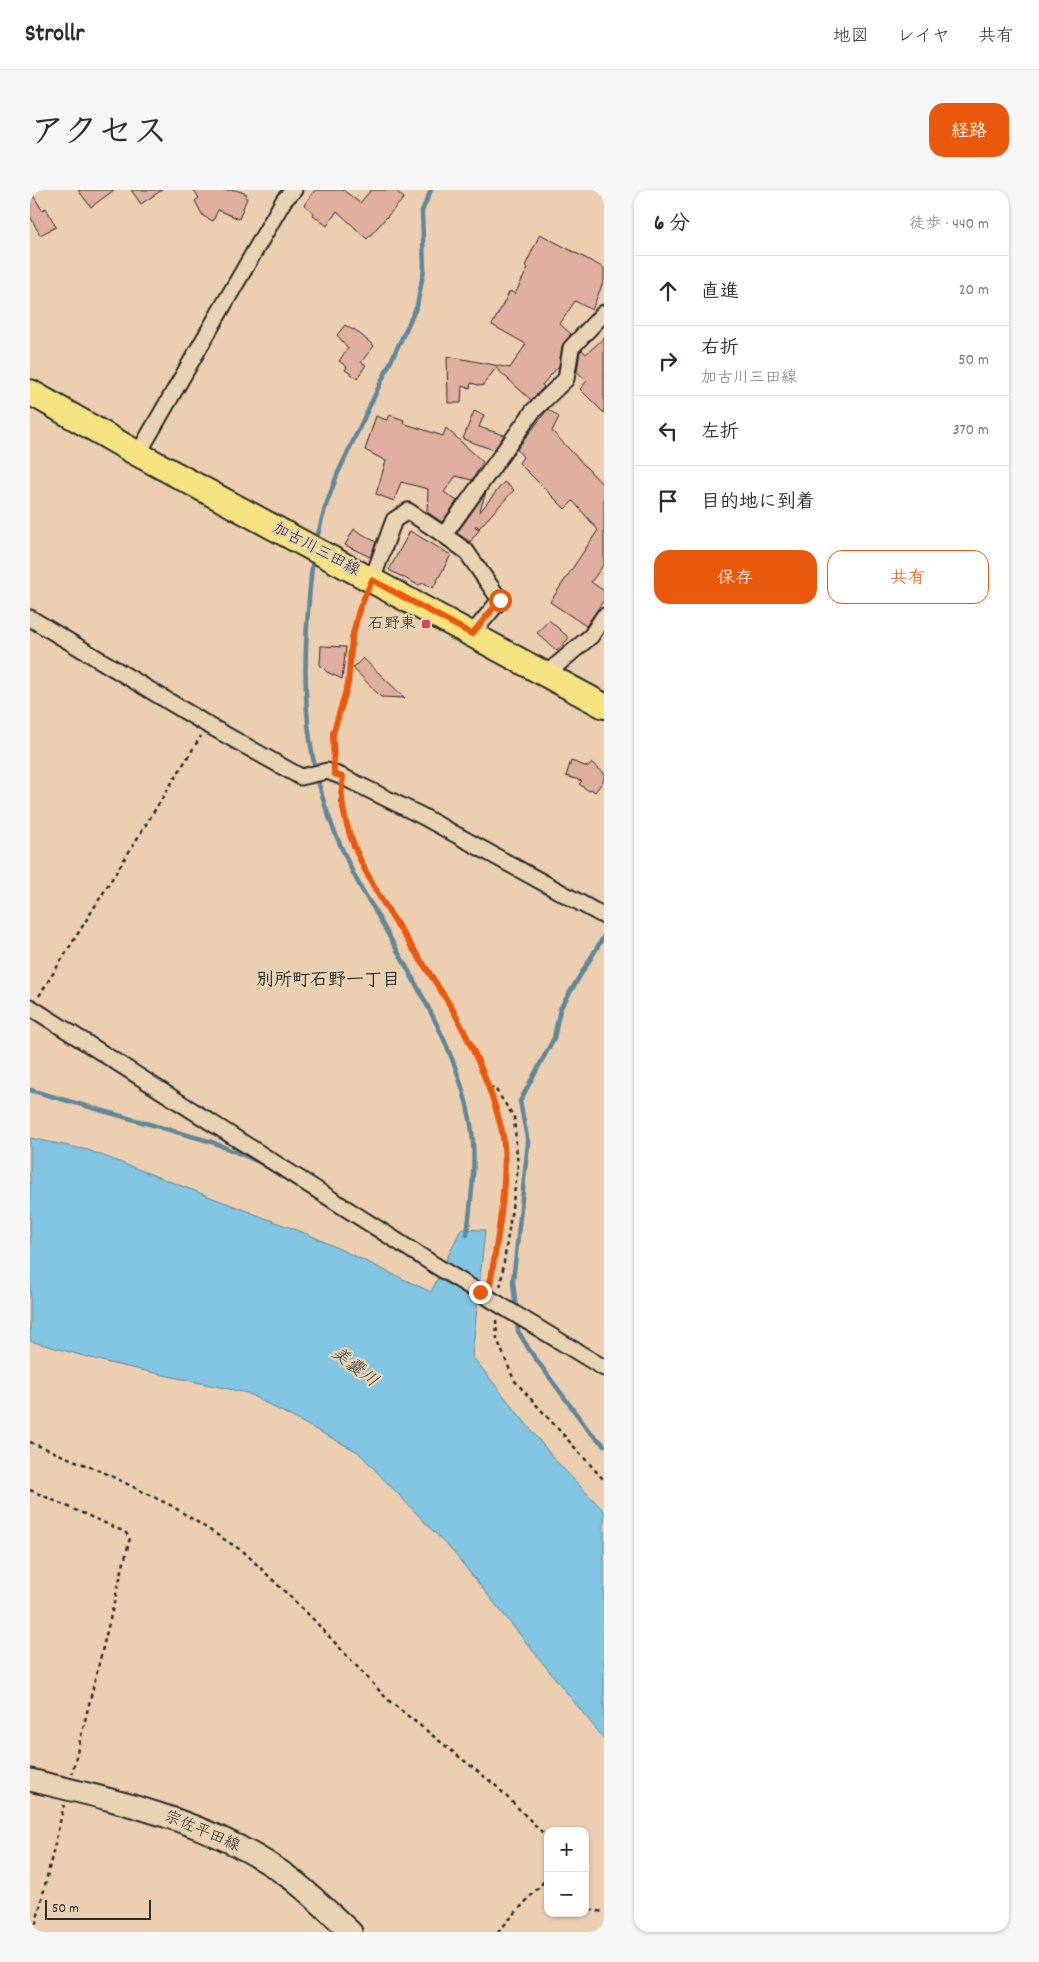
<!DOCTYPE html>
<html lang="ja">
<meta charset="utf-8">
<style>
body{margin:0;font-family:Dekko,"Klee One",sans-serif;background:#f7f7f7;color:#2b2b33}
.controls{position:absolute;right:15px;bottom:15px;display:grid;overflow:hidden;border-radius:10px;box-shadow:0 1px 4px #0004}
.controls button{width:45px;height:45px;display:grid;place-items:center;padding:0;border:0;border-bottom:1px solid #e1e1e2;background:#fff;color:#2b2b33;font:25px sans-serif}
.scale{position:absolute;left:15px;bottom:12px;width:106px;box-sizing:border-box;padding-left:5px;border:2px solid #2b2b2b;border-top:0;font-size:14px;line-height:18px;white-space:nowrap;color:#2b2b2b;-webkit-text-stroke:4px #e9d3b2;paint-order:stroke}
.stop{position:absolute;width:15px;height:15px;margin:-11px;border:4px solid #ea580c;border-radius:50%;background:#fff}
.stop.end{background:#ea580c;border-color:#fff;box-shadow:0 1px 5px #0008}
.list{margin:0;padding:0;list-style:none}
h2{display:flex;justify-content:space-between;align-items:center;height:65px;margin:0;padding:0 20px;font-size:21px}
h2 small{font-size:16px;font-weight:400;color:#7c7c81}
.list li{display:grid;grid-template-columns:32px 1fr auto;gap:15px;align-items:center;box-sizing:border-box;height:70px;padding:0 20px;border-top:1px solid #e1e1e2}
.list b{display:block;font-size:19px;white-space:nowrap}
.list p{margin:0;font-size:16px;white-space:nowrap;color:#7c7c81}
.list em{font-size:16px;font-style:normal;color:#7c7c81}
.actions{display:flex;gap:10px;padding:15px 20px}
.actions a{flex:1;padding:11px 0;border:1px solid #ea580c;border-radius:15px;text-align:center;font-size:18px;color:#ea580c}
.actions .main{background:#ea580c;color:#fff}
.icon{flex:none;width:28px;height:28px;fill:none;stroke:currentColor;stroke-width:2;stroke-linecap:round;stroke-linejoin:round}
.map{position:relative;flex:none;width:574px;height:1742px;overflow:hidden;border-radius:15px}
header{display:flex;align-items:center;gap:30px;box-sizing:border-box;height:70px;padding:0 25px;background:#fff;border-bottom:1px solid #e1e1e2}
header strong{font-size:24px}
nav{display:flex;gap:28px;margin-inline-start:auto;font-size:18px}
.intro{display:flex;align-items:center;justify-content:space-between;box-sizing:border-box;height:120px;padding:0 30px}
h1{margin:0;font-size:35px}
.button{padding:12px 22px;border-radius:15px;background:#ea580c;color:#fff;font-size:18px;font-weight:700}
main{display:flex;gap:30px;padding:0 30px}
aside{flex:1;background:#fff;border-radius:15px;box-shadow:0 1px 4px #0004}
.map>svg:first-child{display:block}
</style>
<header>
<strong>Strollr</strong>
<nav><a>地図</a><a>レイヤ</a><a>共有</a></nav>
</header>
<div class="intro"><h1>アクセス</h1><a class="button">経路</a></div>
<main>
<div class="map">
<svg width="574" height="1742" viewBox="0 0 574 1742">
<rect width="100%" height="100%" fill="#eccfb1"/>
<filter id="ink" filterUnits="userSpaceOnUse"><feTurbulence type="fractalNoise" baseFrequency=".02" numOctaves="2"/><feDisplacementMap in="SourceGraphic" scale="10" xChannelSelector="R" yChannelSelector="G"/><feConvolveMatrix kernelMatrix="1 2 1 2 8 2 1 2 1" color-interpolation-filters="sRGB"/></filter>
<g filter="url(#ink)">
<polygon fill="#81c5e2" stroke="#5f8799" points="0,948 58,960 282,1046 401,1102 431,1039 455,1040 442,1166 525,1270 574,1321 574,1549 424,1363 328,1262 217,1203 79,1173 0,1151"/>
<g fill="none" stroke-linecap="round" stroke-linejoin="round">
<g stroke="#5f8799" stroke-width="4.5">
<polyline points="286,352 295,318 307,285 387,116 394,79 392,21 401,0"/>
<path d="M283 367C272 471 267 564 313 661 322 681 330 699 343 717 380 786 428 857 441 935 447 970 441 1010 437 1045"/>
<polyline points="0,900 182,952 229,972 242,980"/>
<polyline points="486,1119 483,1092 498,953 490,911 524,848 530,819 574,746"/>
<polyline points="487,1130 488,1141 500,1161 559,1241 574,1255"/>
</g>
</g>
<g fill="#dfae9e" stroke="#2b2b2b">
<polygon points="0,0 12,20 16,18 26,37 10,45 0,26"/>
<polygon points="48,0 84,0 61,17"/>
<polygon points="101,0 132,0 111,14"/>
<polygon points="164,0 206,0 217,4 215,7 217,8 209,29 188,20 183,31 173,26 165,11 169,8"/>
<polygon points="285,0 313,0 330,13 341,0 365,0 374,8 337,49 307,21 297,36 283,25 284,23 274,15"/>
<polygon points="510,44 574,78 574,90 562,120 545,111 530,134 541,144 532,156 529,176 512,195 514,197 501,210 466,178 452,196 441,193 440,198 432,196 431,213 418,213 417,166 480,178 496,154 462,135 480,101 485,104 498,78 495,76"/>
<polygon points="315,135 323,140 324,139 344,156 331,172 336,175 327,188 315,180 317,177 309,171 318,158 307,145"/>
<polygon points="574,148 574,223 550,199 557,191 547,182 550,162 552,160 556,164"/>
<polygon points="518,219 529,227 522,241 574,296 574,374 561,392 574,401 574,410 556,436 520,412 568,340 543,311 535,319 489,273 493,267 487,259"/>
<polygon points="444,221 454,225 449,237 474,245 464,260 433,249"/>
<polygon points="360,225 374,230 373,233 413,246 416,238 453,272 442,290 426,286 414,302 427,311 412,332 397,322 398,299 371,292 364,311 346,304 356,271 335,260 346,226 357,230"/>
<polygon points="474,292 484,300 449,338 446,335 445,337 450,339 440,352 427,343 456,302 449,323"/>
<polygon points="324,339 346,352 340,367 315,355"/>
<polygon points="380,341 421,365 403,398 394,393 388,395 359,380"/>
<polygon points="519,430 539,448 527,461 507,443"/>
<polygon points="291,456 316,457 312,489 297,482 290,475"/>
<polygon points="333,468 375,508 351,507 323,478"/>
<polygon points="541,571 558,577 562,573 574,583 574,590 565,602 561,599 559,601 549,594 552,591 536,586"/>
</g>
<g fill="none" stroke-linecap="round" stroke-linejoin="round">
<defs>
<g id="minor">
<polyline points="108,264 254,10 264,0"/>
<polyline points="414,345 436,361 470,410 442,444"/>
<polyline points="342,390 364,330 378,321 414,345 503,221 536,189 541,158 574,123"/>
<polyline points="0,428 178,535 271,587 297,581 313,587 392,626 574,726"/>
<polyline points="516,484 561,446 574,426"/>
<polyline points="0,817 411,1079 574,1178"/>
</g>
<path id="secondary" d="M0 1590C92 1612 188 1633 264 1691 284 1707 302 1725 321 1742"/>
<polyline id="primary" points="0,202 108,264 574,516"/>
</defs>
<use href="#minor" stroke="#2b2b2b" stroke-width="19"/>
<use href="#secondary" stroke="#2b2b2b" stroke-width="25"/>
<use href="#primary" stroke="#2b2b2b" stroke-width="28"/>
<g stroke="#2b2b2b" stroke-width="2.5" stroke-dasharray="4 4" stroke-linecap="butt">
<polyline points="303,570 303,544 319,494 322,448 335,407"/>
<path d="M310 601C312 654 363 727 392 770 426 822 458 880 472 942 480 981 467 1052 460 1093"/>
<polyline points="9,806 171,546"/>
<polyline points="460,899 464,897 484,927 488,978 470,1099"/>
<polyline points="466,1130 467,1149 484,1190 574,1290"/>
<polyline points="0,1252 77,1284 142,1316 214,1362 282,1428 358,1510 466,1596 512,1642 518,1652"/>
<polyline points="0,1300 95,1342 100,1348 42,1583"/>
<polyline points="555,1713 561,1720 574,1722"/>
<polyline points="4,1742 34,1615"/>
<polyline points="468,1742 518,1687"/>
</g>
<use href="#minor" stroke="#e9d3b2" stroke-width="15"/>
<use href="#secondary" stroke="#e9d3b2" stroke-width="21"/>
<use href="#primary" stroke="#f5e382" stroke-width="24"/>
</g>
</g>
<g fill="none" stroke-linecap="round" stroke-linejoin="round" filter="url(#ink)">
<path stroke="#ea580c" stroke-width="6" d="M450 1102 458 1106C465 1063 481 983 472 941 462 900 444 859 424 822 390 762 300 658 313 587L304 584 303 544 318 494 322 448 329 420 342 390 442 444 470 410"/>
</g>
<rect fill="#d1495b" stroke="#e9d3b2" stroke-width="2" x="391" y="429" width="10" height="10" rx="2.5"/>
<g text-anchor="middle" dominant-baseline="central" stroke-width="4.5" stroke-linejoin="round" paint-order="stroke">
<g font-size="16" fill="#2b2b2b" stroke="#e9d3b2">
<text transform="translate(286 360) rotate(28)">加古川三田線</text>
<text transform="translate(172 1642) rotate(23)">宗佐平田線</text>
</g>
<g font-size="16" fill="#2b2b2b" stroke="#e9d3b2" text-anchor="end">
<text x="386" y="434">石野東</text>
</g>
<g font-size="18" font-weight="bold" fill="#2b2b2b" stroke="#e9d3b2">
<text x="298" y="791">別所町石野一丁目</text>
</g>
<g font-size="18" font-style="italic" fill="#384246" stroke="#e9d3b2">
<text transform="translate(324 1178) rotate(38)">美嚢川</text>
</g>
</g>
</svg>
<div class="controls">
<button>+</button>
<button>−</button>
</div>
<div class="scale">50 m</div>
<div class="stop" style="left:470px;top:410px"></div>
<div class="stop end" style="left:450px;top:1102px"></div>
</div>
<aside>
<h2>6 分<small>徒歩 · 440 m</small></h2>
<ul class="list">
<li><svg class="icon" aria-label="ahead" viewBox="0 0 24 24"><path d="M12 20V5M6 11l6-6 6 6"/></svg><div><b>直進</b></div><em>20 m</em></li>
<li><svg class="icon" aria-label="right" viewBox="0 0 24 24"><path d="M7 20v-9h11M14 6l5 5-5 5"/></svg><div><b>右折</b><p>加古川三田線</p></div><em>50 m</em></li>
<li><svg class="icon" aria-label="left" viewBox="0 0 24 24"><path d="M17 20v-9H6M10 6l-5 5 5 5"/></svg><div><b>左折</b></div><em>370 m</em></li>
<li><svg class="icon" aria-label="arrive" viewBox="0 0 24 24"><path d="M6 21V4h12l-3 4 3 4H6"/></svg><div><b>目的地に到着</b></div></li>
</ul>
<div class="actions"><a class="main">保存</a><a>共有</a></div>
</aside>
</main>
